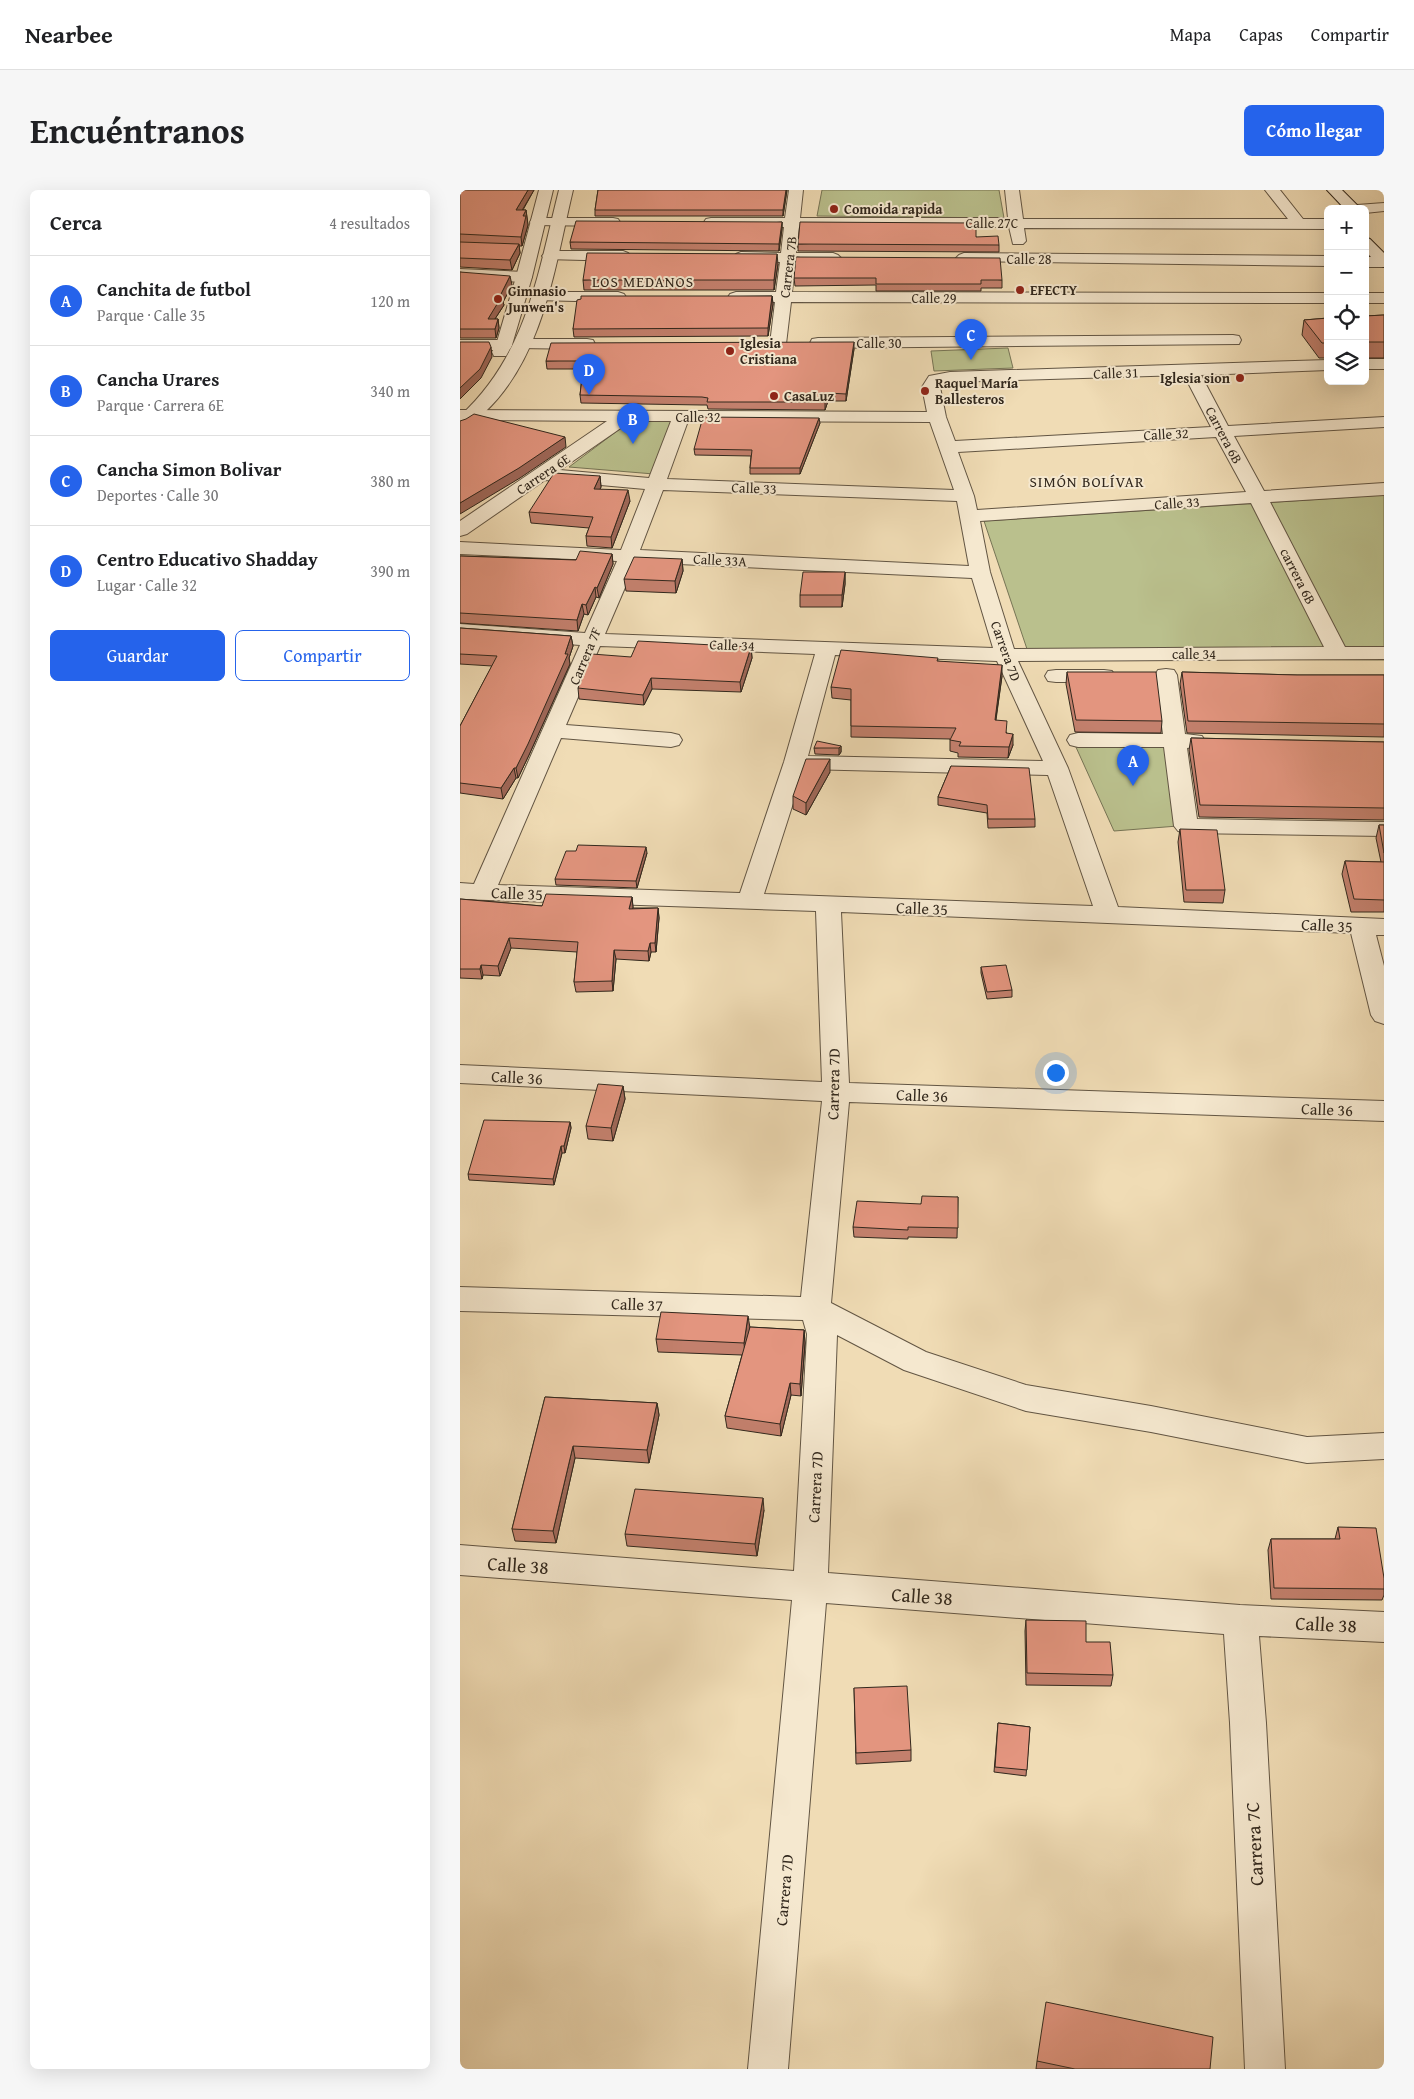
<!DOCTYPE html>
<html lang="es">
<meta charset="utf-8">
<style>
body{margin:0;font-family:"Gentium Book Plus",serif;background:#f6f6f6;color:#202124}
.controls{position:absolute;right:15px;top:15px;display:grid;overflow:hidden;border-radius:8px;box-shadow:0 5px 20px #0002}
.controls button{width:45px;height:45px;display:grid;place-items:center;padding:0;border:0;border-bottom:1px solid #e0e0e0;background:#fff;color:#202124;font:25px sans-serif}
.you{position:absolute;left:595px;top:882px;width:18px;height:18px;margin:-12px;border:4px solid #fff;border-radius:50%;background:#1a73e8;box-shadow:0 0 0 8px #1a73e833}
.badge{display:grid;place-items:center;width:32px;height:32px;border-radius:50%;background:#2563eb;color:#fff;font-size:16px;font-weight:700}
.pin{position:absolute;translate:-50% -41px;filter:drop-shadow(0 1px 2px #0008)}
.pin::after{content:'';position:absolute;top:26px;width:18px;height:15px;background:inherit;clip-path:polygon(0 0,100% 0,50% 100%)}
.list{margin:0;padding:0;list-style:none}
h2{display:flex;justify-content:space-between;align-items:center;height:65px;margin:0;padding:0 20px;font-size:21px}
h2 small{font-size:16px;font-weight:400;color:#757577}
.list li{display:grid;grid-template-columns:32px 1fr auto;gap:15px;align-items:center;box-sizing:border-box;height:90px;padding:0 20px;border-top:1px solid #e0e0e0}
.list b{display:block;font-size:19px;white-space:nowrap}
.list p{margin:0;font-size:16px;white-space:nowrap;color:#757577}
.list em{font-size:16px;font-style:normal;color:#757577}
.actions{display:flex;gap:10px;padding:15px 20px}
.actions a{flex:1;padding:11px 0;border:1px solid #2563eb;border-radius:8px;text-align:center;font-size:18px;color:#2563eb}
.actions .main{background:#2563eb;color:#fff}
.icon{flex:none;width:28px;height:28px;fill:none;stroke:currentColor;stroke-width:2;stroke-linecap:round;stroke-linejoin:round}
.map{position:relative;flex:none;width:924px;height:1879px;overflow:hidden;border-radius:8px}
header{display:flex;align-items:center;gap:30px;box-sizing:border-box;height:70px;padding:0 25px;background:#fff;border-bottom:1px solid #e0e0e0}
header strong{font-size:24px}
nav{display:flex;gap:28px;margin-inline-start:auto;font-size:18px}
.intro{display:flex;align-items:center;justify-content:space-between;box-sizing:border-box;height:120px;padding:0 30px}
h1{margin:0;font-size:35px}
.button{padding:12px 22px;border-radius:8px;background:#2563eb;color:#fff;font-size:18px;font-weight:700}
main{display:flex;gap:30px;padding:0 30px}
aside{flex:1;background:#fff;border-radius:8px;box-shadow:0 5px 20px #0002}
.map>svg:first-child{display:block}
</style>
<header>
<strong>Nearbee</strong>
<nav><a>Mapa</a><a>Capas</a><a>Compartir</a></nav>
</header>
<div class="intro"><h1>Encuéntranos</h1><a class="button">Cómo llegar</a></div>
<main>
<aside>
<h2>Cerca<small>4 resultados</small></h2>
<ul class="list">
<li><span class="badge">A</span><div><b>Canchita de futbol</b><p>Parque · Calle 35</p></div><em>120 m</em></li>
<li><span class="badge">B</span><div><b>Cancha Urares</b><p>Parque · Carrera 6E</p></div><em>340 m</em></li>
<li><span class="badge">C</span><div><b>Cancha Simon Bolivar</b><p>Deportes · Calle 30</p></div><em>380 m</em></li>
<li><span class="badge">D</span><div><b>Centro Educativo Shadday</b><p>Lugar · Calle 32</p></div><em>390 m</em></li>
</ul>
<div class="actions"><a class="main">Guardar</a><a>Compartir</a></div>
</aside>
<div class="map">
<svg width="924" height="1879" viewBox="0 0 924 1879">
<rect width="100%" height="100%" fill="#f0dcb5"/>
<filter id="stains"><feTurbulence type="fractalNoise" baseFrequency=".004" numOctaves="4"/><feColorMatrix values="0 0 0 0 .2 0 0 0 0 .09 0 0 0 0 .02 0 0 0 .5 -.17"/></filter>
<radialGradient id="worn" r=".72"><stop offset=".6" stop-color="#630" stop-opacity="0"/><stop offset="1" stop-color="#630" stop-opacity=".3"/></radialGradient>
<g fill="#bac08d" stroke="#767455">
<polygon points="362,0 539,0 544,28 357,26"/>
<polygon points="548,158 553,178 474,181 471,161"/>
<polygon points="173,229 217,231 194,284 109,277"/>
<polygon points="924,305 924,470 570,468 524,331"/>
<polygon points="615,555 708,556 718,636 654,641"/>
</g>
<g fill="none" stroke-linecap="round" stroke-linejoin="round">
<defs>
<g id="minor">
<polygon points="329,0 343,0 340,28 548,28 545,0 559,0 563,29 828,29 805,0 820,0 843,29 868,29 868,39 564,38 566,51 563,54 553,54 549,37 339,37 336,63 373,63 378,65 381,68 378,71 373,73 335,72 332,102 868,103 868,113 331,112 326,154 324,158 312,158 310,154 315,112 276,112 270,110 268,107 270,104 276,102 316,102 320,72 281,72 276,70 273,67 276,64 281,62 321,63 324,37 251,36 246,35 244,32 246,29 251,28 325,28"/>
<polygon points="924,13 924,21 905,23 905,19 890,19 897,15"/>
<polygon points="77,28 153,28 158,29 160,32 158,35 153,36 72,35 70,32 72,29"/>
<polygon points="90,61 163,61 168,63 171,66 168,69 163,71 85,69 82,66 85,63"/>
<polygon points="504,63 868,66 868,76 499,71 496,68 499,65"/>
<rect x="905" y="67" width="19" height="10"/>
<polygon points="0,79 64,82 70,84 72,87 70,90 64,92 0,89"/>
<polygon points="80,102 158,102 164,104 166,107 164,110 158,112 74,110 72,107 74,104"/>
<rect x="905" y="103" width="19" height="10"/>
<polygon points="773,145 779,146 781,150 779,154 358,158 352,157 350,153 352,149 358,148"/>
<polygon points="64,149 127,149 133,150 135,154 133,158 127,159 58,158 56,154 58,150"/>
<polygon points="0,150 44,150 50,151 52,155 50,159 44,160 0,160"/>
<rect x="905" y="169" width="19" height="10"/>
<path d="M868 170V180L741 185 768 236 924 227V237L774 246 804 301 924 293V305L810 312 885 457H924V469L558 471 608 578 658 717 924 729V745H916L924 776V834L915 831 911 825 891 743 381 722 389 893 924 911V931L389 912 371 1113 466 1162 566 1195 691 1216 847 1247 924 1243V1269L847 1273 691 1242 566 1221 444 1180 377 1145 368 1383 780 1415 924 1422V1452L799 1446 806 1533 825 1879H785L770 1533 764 1444 366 1413 328 1879H288L332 1410 0 1385V1355L334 1381 347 1144 343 1130 0 1121V1097L341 1107 362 911 0 893V875L362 892 356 721 0 709V693L14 694 120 455 0 446V434L125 443 157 371 0 364V352L161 360 185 299 85 290 7 344 0 346V331L147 231 0 230V220L467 222 462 197 469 186 490 182ZM724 185 751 237 495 251 486 227 480 197 481 194 490 192ZM171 231H211L189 288 100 280ZM228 231 470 232 494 300 207 289ZM756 247 786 302 517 320 514 306 498 262ZM203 300 497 311 509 376 180 360ZM791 313 864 457 554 459 530 382 520 331ZM176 372 512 388 533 458 145 444ZM140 456 355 464 324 572 280 703 38 695 101 548 211 557 219 555 222 550 219 545 211 543 106 535ZM375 465 537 471 583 571 348 566ZM344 579 588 585 633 716 304 704Z"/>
<polygon points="706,479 714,480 717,485 725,544 742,546 745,551 742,556 727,558 737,629 924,632 924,646 726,643 718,641 714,636 704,557 618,557 610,555 607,550 610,545 618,543 703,544 695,485 698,480"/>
<polygon points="596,480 644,480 652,481 655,486 652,491 644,492 596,492 588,491 585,486 588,481"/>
</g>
<g id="tertiary">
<polygon points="79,0 93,0 72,87 52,155 46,166 34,166 32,162 36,155 56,87"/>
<path d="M99 0H113C95 75 84 167 24 223 17 229 10 238 0 240V226C67 165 78 83 99 0Z"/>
</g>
<g id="secondary">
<polygon points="867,0 882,0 901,19 885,19"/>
<polygon points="905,47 910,49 924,63 924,77 919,75 905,61"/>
</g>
</defs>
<use href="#minor" stroke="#625543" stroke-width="2"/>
<use href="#tertiary" stroke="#625543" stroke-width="2"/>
<use href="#secondary" stroke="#32281d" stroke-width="2"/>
<use href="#minor" fill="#f5e8cf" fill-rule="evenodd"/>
<use href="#tertiary" fill="#f5e8cf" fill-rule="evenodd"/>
<use href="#secondary" fill="#f5e8cf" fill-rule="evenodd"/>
</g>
<g fill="#c3806d" stroke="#32281d">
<polygon points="74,0 63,20 66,20 68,35 62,56 59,56 60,63 52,80 0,77 0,1"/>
<polygon points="138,0 327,0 323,26 135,26 135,20"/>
<polygon points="322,32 322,39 319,61 111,59 110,52"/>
<polygon points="516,47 539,55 539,62 338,61 338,54"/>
<polygon points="336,67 542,90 542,98 521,98 521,101 416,101 416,95 335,96 334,88"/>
<polygon points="318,74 314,100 124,100 123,90"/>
<polygon points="0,82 52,95 43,112 44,115 35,129 38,129 39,138 36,148 0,148"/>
<polygon points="312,106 313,114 308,146 114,147 113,139 121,109"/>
<polygon points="924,125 924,168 905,168 905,126"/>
<polygon points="868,128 868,168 859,168 842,145 844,130"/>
<polygon points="394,159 386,211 368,211 365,220 248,219 247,215 242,215 121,213 120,205 123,179 87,179 86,171"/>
<polygon points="360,233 340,284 290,284 290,278 291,266 235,265 234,259"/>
<polygon points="140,286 141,297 140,299 170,311 152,358 127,356 126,346 129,338 71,333 69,322"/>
<polygon points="152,364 153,374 139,408 136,407 128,425 124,424 118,441 0,433 0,366 116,370"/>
<polygon points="222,369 223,381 216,403 166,401 164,389"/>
<polygon points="385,382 385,394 382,417 340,417 340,405"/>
<polygon points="0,438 111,446 113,456 109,468 110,474 69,565 58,588 56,588 43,609 0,603 0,536 32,476 0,474"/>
<polygon points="291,457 292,468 281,502 192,499 184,515 119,509 118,498 171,467"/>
<polygon points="478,471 542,486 536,530 547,543 553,555 548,568 498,567 498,563 490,561 490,549 391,547 391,510 372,508 371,497"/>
<polygon points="607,482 702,531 701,543 615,542 606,494"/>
<polygon points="722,482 837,485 924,485 924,547 727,543 720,494"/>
<polygon points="731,548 924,552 924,630 739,627 729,560"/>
<polygon points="381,556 381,562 379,565 355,564 354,558"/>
<polygon points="491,576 575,629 575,637 528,638 527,623 478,615 478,607"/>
<polygon points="370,582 346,625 333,619 333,606"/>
<polygon points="919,635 924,635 924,722 891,722 882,684 885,671 921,672 916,648"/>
<polygon points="720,639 765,700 763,713 724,712 718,652"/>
<polygon points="187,663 177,698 96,695 95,689"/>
<polygon points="172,707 173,718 198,718 199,728 196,762 191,762 189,771 156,769 153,801 116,802 114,792 117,762 51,758 40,786 23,785 22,789 0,788 0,709 82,716"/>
<polygon points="521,777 552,800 552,807 527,809 521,783"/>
<polygon points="163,896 165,909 153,951 128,949 126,936"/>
<polygon points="110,932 111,938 105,963 102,963 94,995 9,990 8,984"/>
<polygon points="498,1007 497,1048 448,1047 448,1049 394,1047 393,1037 461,1014"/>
<polygon points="289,1137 344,1140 345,1153 341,1206 331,1205 321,1246 267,1238 265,1226 282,1165 198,1162 196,1149"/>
<polygon points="85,1207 197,1213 199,1225 189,1273 115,1268 96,1353 55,1351 52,1339"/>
<polygon points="304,1320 297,1366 167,1356 165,1344"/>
<polygon points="878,1337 924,1388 924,1405 922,1410 811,1409 808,1360 811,1349 875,1349"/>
<polygon points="566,1430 626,1452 653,1485 651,1496 566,1495 565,1441"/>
<polygon points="394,1498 451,1560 451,1571 396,1574"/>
<polygon points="538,1533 570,1537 566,1586 534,1582"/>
<polygon points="577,1871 750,1879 576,1879"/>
</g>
<g fill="#9f6859" stroke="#32281d">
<polygon points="68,0 74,0 57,29 56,20"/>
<polygon points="326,0 327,0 323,26 323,20"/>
<polygon points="66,20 68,35 62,56 61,47 63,26"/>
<polygon points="322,32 322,39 319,61 319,54"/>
<polygon points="59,54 60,63 52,80 50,70"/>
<polygon points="317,64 318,74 314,100 314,90"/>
<polygon points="50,86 52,95 43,112 44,115 29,138 28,129"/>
<polygon points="312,106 313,114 308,146 308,138"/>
<polygon points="38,129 39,138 36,148 35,139"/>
<polygon points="394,152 394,159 386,211 386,204"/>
<polygon points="31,157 32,167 21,188 0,209 0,198"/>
<polygon points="368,203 368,211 365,220 365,212"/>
<polygon points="359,228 360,233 340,284 340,278"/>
<polygon points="105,247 106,257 60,288 0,324 0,313"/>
<polygon points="140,286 141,297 135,309 134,299"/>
<polygon points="168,300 170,311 152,358 151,347"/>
<polygon points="152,364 153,374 139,408 137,398"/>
<polygon points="222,369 223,381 216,403 215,391"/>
<polygon points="385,382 385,394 382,417 382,405"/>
<polygon points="135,397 136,407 128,425 126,415"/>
<polygon points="122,414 124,424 118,441 117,430"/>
<polygon points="111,446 113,456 109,468 110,474 69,565 58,588 56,578 105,464"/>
<polygon points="291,457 292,468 281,502 280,492"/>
<polygon points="542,475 542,486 534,541 535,530"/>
<polygon points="191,488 192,499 184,515 183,505"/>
<polygon points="553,544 553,555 548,568 549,557"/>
<polygon points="381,556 381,562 379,565 379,558"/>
<polygon points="370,569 370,582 346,625 346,613"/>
<polygon points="54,578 56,588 43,609 41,598"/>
<polygon points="186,657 187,663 177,698 176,691"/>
<polygon points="172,707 173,717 171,728 169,719"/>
<polygon points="198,718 199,728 196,762 195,753"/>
<polygon points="49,748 51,758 40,786 38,776"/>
<polygon points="190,753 191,762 189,771 188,761"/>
<polygon points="154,760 156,769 153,801 152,791"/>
<polygon points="21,775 23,785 22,789 20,779"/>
<polygon points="163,896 165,909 153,951 151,938"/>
<polygon points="110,932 111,938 105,963 104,956"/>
<polygon points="101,956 102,963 94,995 93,989"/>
<polygon points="288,1126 290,1138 285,1165 284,1153"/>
<polygon points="344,1140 345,1153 341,1206 340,1194"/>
<polygon points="330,1193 331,1205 321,1246 320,1234"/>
<polygon points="197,1213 199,1225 189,1273 187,1260"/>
<polygon points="113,1256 115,1268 96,1353 93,1341"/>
<polygon points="303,1308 304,1320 297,1366 295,1354"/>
</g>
<g fill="#e3957f" stroke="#32281d">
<polygon points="5,0 68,0 56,20 66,20 63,26 66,26 61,47 0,44 0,1"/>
<polygon points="138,0 326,0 323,20 135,20"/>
<polygon points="116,31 322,32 319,54 110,52"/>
<polygon points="340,32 516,33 516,47 538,46 539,55 338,54"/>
<polygon points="0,52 59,54 50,70 0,68"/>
<polygon points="127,63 317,64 314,90 123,90"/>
<polygon points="336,67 540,68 542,90 521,90 521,94 416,94 416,88 334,88"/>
<polygon points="0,82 50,86 40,106 42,106 28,129 38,129 35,139 0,139"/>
<polygon points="121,106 312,106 308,138 113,139 117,110 121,109"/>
<polygon points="924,125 924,152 905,152 905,126"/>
<polygon points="868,128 868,153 862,153 844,130"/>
<polygon points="0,152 29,152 31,157 20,179 0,198"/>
<polygon points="394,152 386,204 368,203 365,212 247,212 248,208 242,207 120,205 124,171 86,171 91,153"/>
<polygon points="14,224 105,247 59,278 0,313 0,231 6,229"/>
<polygon points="243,227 359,228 340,278 290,278 292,260 234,259"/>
<polygon points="94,283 140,286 134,299 168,300 151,347 126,346 133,327 69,322"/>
<polygon points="120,361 152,364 137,398 135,397 126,415 122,414 117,430 0,423 0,366 116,370"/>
<polygon points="174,367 222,369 215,391 164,389"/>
<polygon points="343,382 385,382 382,405 340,405"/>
<polygon points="0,438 111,446 105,464 108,464 68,554 56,578 54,578 41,598 0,593 0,536 37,466 0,464"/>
<polygon points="178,451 291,457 280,492 191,488 183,505 118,498 132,464 171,467"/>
<polygon points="381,460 478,468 477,471 542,475 535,530 547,531 546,543 553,544 549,557 499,556 501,552 490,550 496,538 391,536 391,499 371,497"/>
<polygon points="607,482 696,482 702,531 616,530"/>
<polygon points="722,482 837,485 924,485 924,534 728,531"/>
<polygon points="731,548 924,552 924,618 740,615"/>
<polygon points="357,551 381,556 379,558 354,558"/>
<polygon points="346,569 370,569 346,613 333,606"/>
<polygon points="491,576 569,578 575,629 528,629 527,615 478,607"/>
<polygon points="919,635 924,635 924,663"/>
<polygon points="720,639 757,640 765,700 726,700"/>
<polygon points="118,655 186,657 176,691 95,689 106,661 116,661"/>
<polygon points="885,671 924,672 924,710 894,709"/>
<polygon points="86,704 172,707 169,719 198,718 195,753 190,753 188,761 154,760 152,791 114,792 118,752 49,748 38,776 21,775 20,779 0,779 0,709 82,716"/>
<polygon points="546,775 552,800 527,802 521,777"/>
<polygon points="138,894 163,896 151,938 126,936"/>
<polygon points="24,930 110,932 104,956 101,956 93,989 8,984"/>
<polygon points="462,1006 498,1007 498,1038 448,1037 448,1040 393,1037 397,1011 461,1014"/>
<polygon points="201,1122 288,1126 284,1153 196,1149"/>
<polygon points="290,1137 344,1140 340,1194 330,1193 320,1234 265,1226"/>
<polygon points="85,1207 197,1213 187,1260 113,1256 93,1341 52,1339"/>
<polygon points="175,1299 303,1308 295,1354 165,1344"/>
<polygon points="878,1337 916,1338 924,1388 924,1399 814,1398 811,1349 880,1349"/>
<polygon points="566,1430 626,1431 626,1452 650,1452 653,1485 567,1483"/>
<polygon points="447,1496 451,1560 396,1563 394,1498"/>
<polygon points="538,1533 570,1537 567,1580 535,1577"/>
<polygon points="586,1812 753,1847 750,1879 615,1879 577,1871"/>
</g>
<g fill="#8f2418" stroke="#f5e8cf" stroke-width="2">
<circle cx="374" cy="19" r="5"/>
<circle cx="560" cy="100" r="5"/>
<circle cx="38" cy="109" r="5"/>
<circle cx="270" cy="161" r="5"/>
<circle cx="780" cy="188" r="5"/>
<circle cx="465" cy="201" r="5"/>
<circle cx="314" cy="206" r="5"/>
</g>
<g text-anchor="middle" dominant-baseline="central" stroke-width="4" stroke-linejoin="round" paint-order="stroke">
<g font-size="14" font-weight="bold" fill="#32281d" stroke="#f5e8cf" text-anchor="start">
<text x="384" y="19">Comoida rapida</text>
<text x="570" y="100">EFECTY</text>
<text x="48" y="101">Gimnasio<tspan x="48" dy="16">Junwen's</tspan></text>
<text x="280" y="153">Iglesia<tspan x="280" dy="16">Cristiana</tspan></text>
<text x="770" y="188" text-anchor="end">Iglesia sion</text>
<text x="475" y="193">Raquel María<tspan x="475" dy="16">Ballesteros</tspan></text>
<text x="324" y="206">CasaLuz</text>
</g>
<g font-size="14" fill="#32281d" stroke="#f5e8cf">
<text x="532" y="33">Calle 27C</text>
<text x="569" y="69">Calle 28</text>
<text transform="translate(328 77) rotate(-83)">Carrera 7B</text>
<text x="474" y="108">Calle 29</text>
<text x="419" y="153">Calle 30</text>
<text transform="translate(656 183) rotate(-2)">Calle 31</text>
<text x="238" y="227">Calle 32</text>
<text transform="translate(706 244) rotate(-3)">Calle 32</text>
<text transform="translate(764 245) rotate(62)">Carrera 6B</text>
<text transform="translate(83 284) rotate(-34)">Carrera 6E</text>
<text transform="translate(294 298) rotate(2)">Calle 33</text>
<text transform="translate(717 313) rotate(-4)">Calle 33</text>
<text transform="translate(260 370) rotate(3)">Calle 33A</text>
<text transform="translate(838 386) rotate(63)">carrera 6B</text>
<text transform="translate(272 455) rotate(2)">Calle 34</text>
<text transform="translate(546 461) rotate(70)">Carrera 7D</text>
<text x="734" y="464">calle 34</text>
<text transform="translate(125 466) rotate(-67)">Carrera 7F</text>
</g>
<g font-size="15" letter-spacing="1" fill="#32281d" stroke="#f5e8cf">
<text x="183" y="91">LOS MEDANOS</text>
<text x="627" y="291">SIMÓN BOLÍVAR</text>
</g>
<g font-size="16" fill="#32281d" stroke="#f5e8cf">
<text transform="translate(57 703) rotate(2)">Calle 35</text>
<text transform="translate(462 718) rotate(2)">Calle 35</text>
<text transform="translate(867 735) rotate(3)">Calle 35</text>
<text transform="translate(57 887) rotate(3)">Calle 36</text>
<text transform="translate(373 894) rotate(-89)">Carrera 7D</text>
<text transform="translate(462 905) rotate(2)">Calle 36</text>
<text transform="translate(867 919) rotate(2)">Calle 36</text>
<text transform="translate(177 1114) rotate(2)">Calle 37</text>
<text transform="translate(355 1297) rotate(-87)">Carrera 7D</text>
<text transform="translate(324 1700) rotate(-85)">Carrera 7D</text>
</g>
<g font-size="19" fill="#32281d" stroke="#f5e8cf">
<text transform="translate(58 1375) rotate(4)">Calle 38</text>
<text transform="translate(462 1406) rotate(4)">Calle 38</text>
<text transform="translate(866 1434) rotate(3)">Calle 38</text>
<text transform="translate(794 1654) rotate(-93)">Carrera 7C</text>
</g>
</g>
<rect width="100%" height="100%" filter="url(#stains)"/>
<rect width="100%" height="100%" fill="url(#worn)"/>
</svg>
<div class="controls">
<button>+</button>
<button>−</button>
<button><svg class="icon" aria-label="locate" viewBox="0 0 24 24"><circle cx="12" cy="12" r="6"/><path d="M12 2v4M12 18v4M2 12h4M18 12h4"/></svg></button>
<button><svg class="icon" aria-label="layers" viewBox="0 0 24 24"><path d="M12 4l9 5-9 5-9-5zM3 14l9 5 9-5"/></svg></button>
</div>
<div class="you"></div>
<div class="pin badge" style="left:673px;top:596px">A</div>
<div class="pin badge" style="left:173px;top:254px">B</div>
<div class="pin badge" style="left:511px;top:170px">C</div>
<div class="pin badge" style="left:129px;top:205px">D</div>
</div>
</main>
